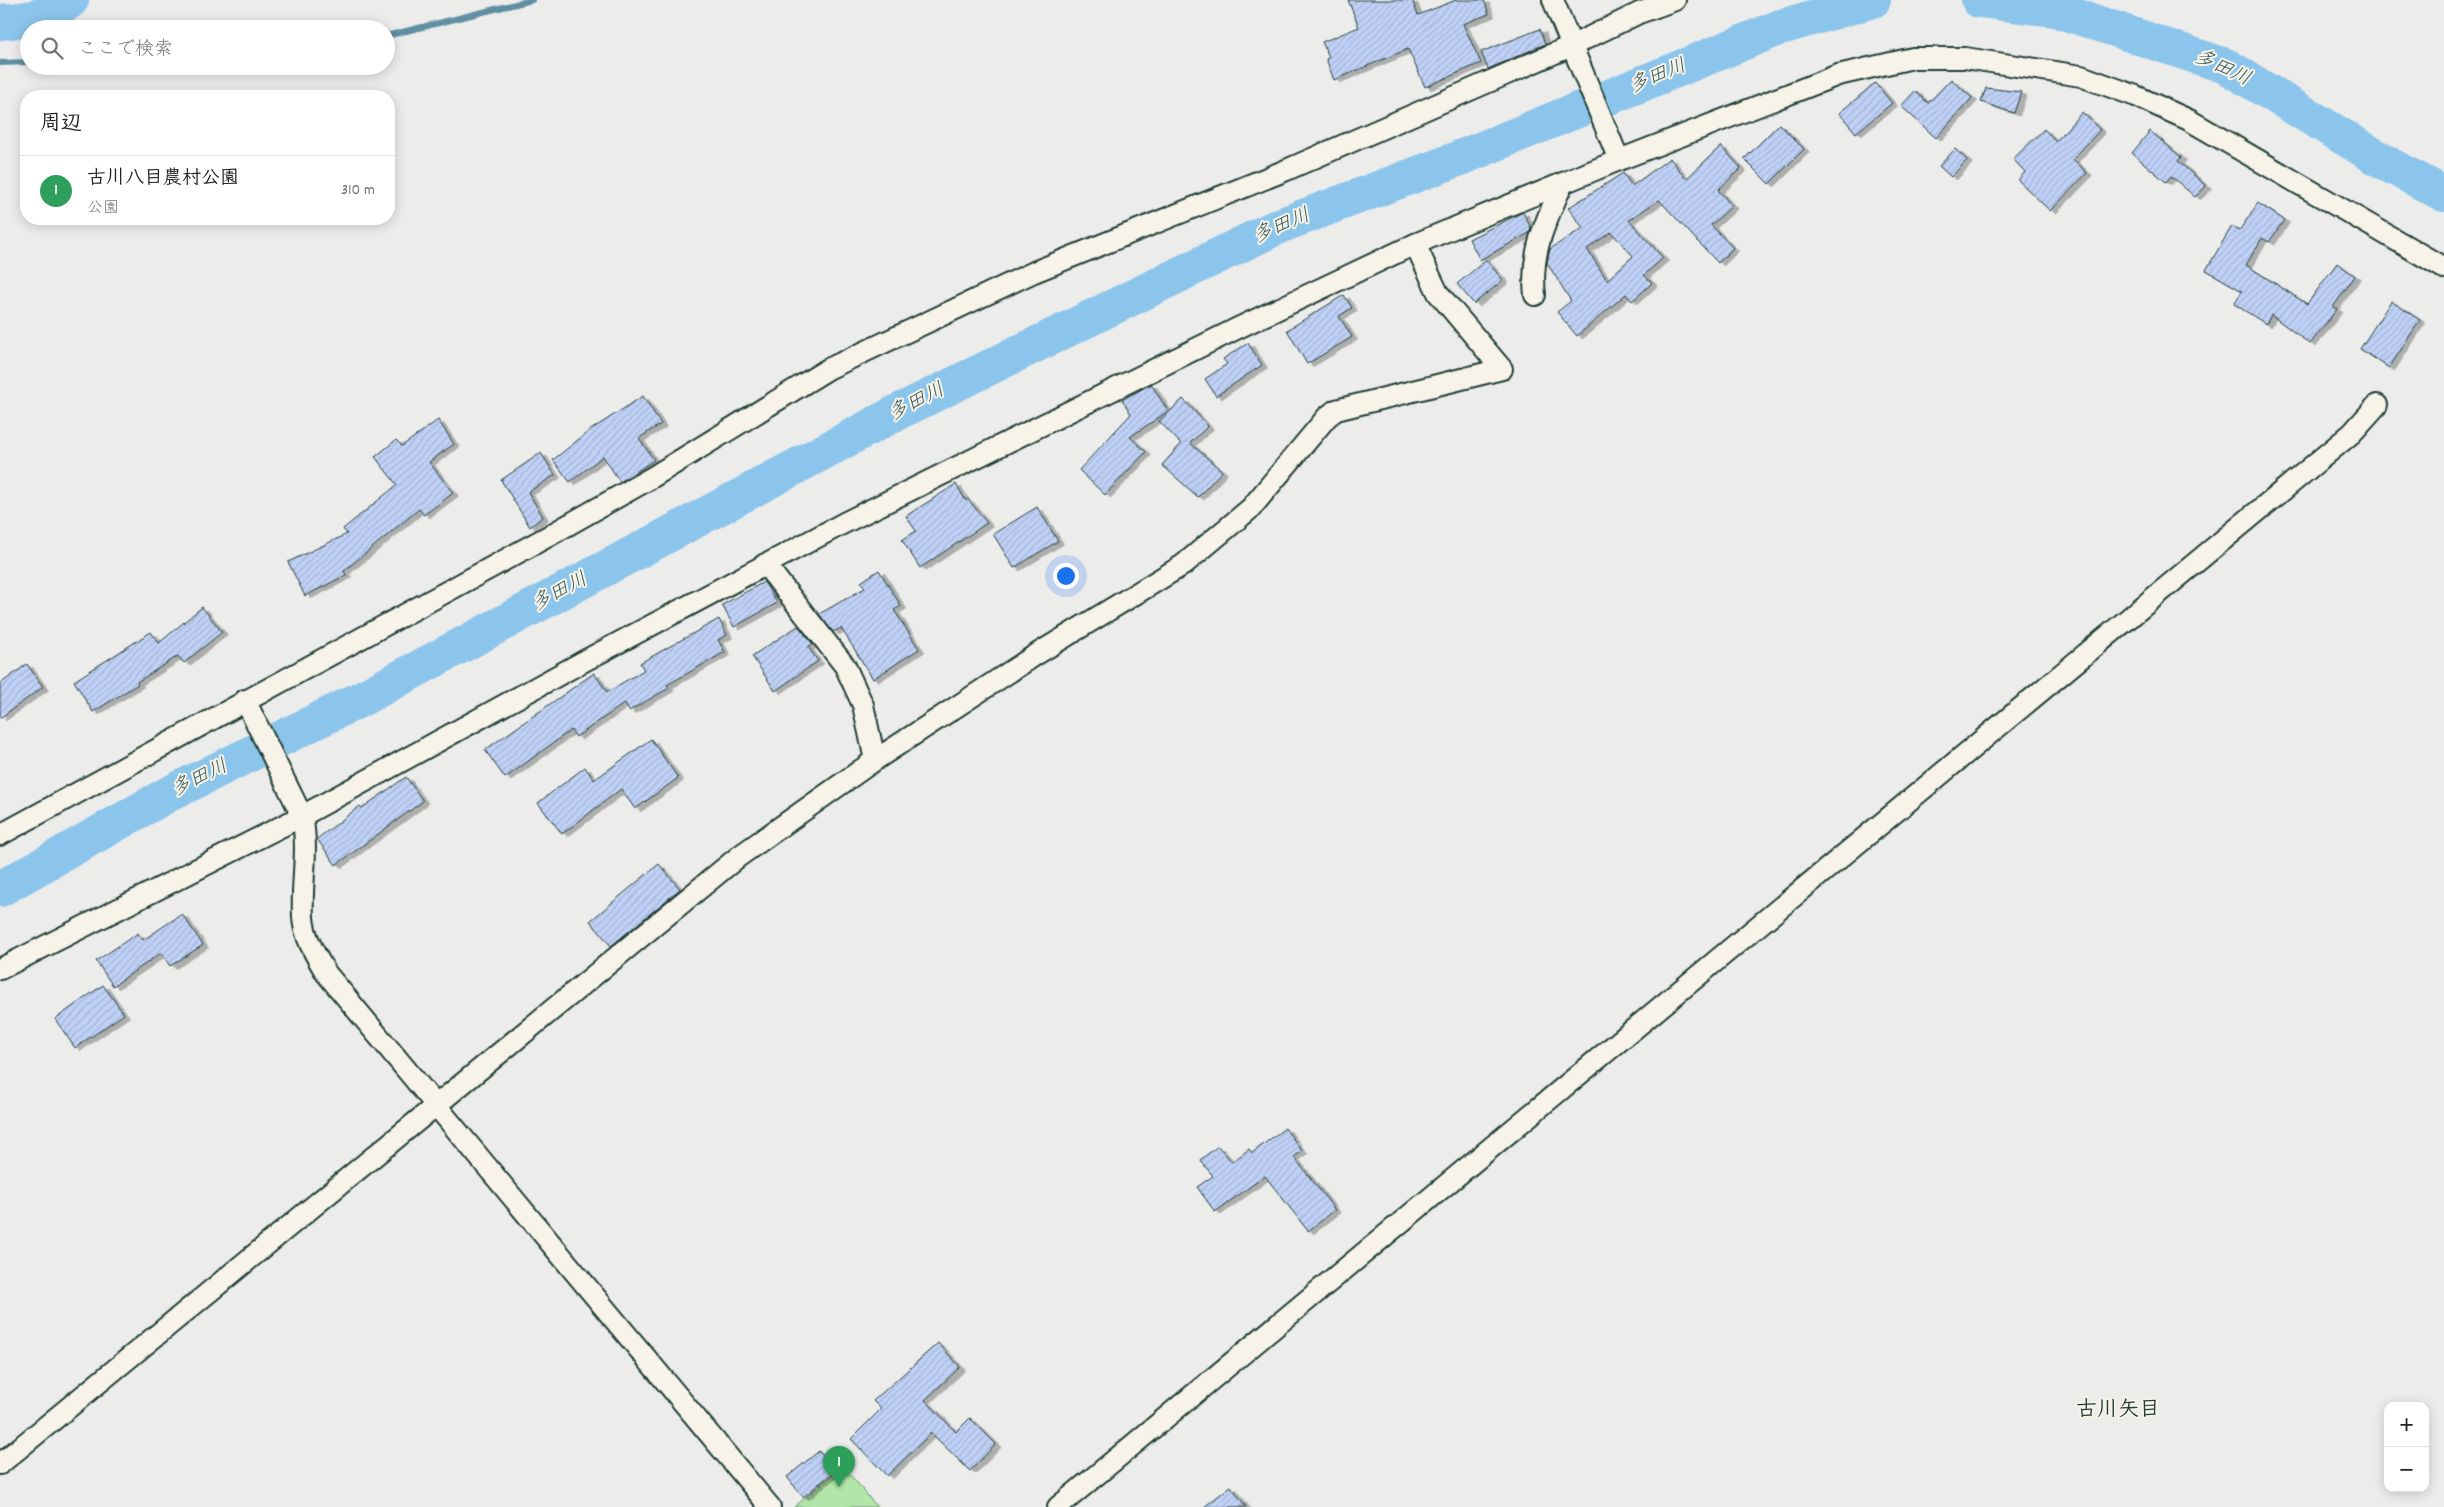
<!DOCTYPE html>
<html lang="ja">
<meta charset="utf-8">
<style>
body{margin:0;font-family:Dekko,"Klee One",sans-serif;background:#f6f6f6;color:#202124}
.controls{position:absolute;right:15px;bottom:15px;display:grid;overflow:hidden;border-radius:10px;box-shadow:0 2px 12px #0003}
.controls button{width:45px;height:45px;display:grid;place-items:center;padding:0;border:0;border-bottom:1px solid #e0e0e0;background:#fff;color:#202124;font:25px sans-serif}
.you{position:absolute;left:1065px;top:575px;width:18px;height:18px;margin:-12px;border:4px solid #fff;border-radius:50%;background:#1a73e8;box-shadow:0 0 0 8px #1a73e833}
.badge{display:grid;place-items:center;width:32px;height:32px;border-radius:50%;background:#d1495b;color:#fff;font-size:16px;font-weight:700}
.pin{position:absolute;translate:-50% -41px;filter:drop-shadow(0 1px 2px #0008)}
.pin::after{content:'';position:absolute;top:26px;width:18px;height:15px;background:inherit;clip-path:polygon(0 0,100% 0,50% 100%)}
.list{margin:0;padding:0;list-style:none}
h2{display:flex;justify-content:space-between;align-items:center;height:65px;margin:0;padding:0 20px;font-size:21px}
h2 small{font-size:16px;font-weight:400;color:#757577}
.list li{display:grid;grid-template-columns:32px 1fr auto;gap:15px;align-items:center;box-sizing:border-box;height:70px;padding:0 20px;border-top:1px solid #e0e0e0}
.list b{display:block;font-size:19px;white-space:nowrap}
.list p{margin:0;font-size:16px;white-space:nowrap;color:#757577}
.list em{font-size:16px;font-style:normal;color:#757577}
.icon{flex:none;width:28px;height:28px;fill:none;stroke:currentColor;stroke-width:2;stroke-linecap:round;stroke-linejoin:round}
.map{position:relative;flex:none;width:2444px;height:1507px;overflow:hidden}
.search{position:absolute;background:#fff;box-shadow:0 2px 12px #0003;left:20px;top:20px;width:375px;height:55px;display:flex;align-items:center;gap:12px;box-sizing:border-box;padding:0 18px;border-radius:28px;color:#757577;font-size:19px}
.panel{position:absolute;background:#fff;box-shadow:0 2px 12px #0003;left:20px;top:90px;width:375px;height:135px;border-radius:20px}
.map>svg:first-child{display:block}
</style>
<div class="map">
<svg width="2444" height="1507" viewBox="0 0 2444 1507">
<defs>
<pattern id="building-hatch" width="6" height="6" patternUnits="userSpaceOnUse" patternTransform="scale(1.25)"><rect width="6" height="6" fill="#bfd1f7"/><path d="M-1 1l2-2M0 6l6-6M5 7l2-2" fill="none" stroke="#a4b4d4"/></pattern>
<filter id="shadow"><feDropShadow dx="5.5" dy="3" stdDeviation="0" flood-color="#0004"/></filter>
</defs>
<rect width="100%" height="100%" fill="#ececeb"/>
<filter id="ink" filterUnits="userSpaceOnUse"><feTurbulence type="fractalNoise" baseFrequency=".02" numOctaves="2"/><feDisplacementMap in="SourceGraphic" scale="10" xChannelSelector="R" yChannelSelector="G"/><feConvolveMatrix kernelMatrix="1 2 1 2 8 2 1 2 1" color-interpolation-filters="sRGB"/></filter>
<g filter="url(#ink)">
<polygon fill="#b1e6a8" stroke="#68926e" points="843,1466 877,1507 794,1507"/>
<g fill="none" stroke-linecap="round" stroke-linejoin="round">
<g stroke="#608fa2" stroke-width="6">
<polyline points="116,29 123,27 142,29"/>
<polyline points="386,36 532,0"/>
<polyline points="0,63 29,62"/>
</g>
<g stroke="#8cc5eb" stroke-width="36">
<polyline points="1979,0 2054,9 2226,66 2391,166 2444,194"/>
<path d="M0 22C26 20 51 17 71 0"/>
<polyline points="0,889 167,795 359,700 898,412 1279,226 1455,160 1781,27 1873,0"/>
</g>
</g>
<g fill="url(#building-hatch)" stroke="#1f3d34" fill-rule="evenodd" filter="url(#shadow)">
<polygon points="1348,0 1412,0 1418,15 1456,0 1484,0 1489,14 1463,24 1481,63 1425,87 1408,49 1334,80 1326,59 1329,57 1322,42 1359,27"/>
<polygon points="1540,29 1545,44 1488,69 1481,52"/>
<polygon points="1951,79 1972,98 1936,138 1901,106 1915,91 1928,103"/>
<polygon points="1875,83 1892,103 1856,133 1839,113"/>
<polygon points="1986,88 2021,92 2014,113 1981,102"/>
<polygon points="2082,112 2100,130 2073,159 2087,173 2050,211 2018,180 2025,172 2013,159 2044,129 2056,141"/>
<polygon points="1779,124 1804,149 1769,184 1744,159"/>
<polygon points="2150,131 2181,157 2178,161 2206,186 2195,197 2171,176 2166,182 2132,153"/>
<path d="M1721 146 1741 168 1718 190 1732 206 1711 225 1733 248 1718 263 1659 200 1629 220 1663 258 1644 275 1652 283 1632 301 1626 294 1577 336 1557 312 1571 301 1547 263 1550 249 1583 228 1568 208 1623 173 1632 186 1670 158 1686 179ZM1611 232 1633 256 1607 280 1587 249Z"/>
<polygon points="1955,149 1967,160 1951,177 1939,166"/>
<polygon points="2258,203 2284,220 2269,242 2262,238 2246,265 2307,304 2337,263 2355,276 2333,307 2337,309 2310,344 2271,315 2266,324 2234,304 2242,291 2206,270 2232,226 2239,231"/>
<polygon points="1523,212 1531,228 1529,233 1480,260 1469,239"/>
<polygon points="1486,260 1503,280 1474,304 1457,284"/>
<polygon points="1344,295 1352,308 1339,316 1352,337 1307,364 1287,330"/>
<polygon points="2391,301 2420,320 2389,368 2360,349"/>
<polygon points="1248,343 1262,365 1216,396 1205,379 1227,364 1223,359"/>
<polygon points="1151,384 1168,411 1130,437 1146,452 1105,495 1079,470 1131,414 1122,400"/>
<polygon points="643,396 661,424 639,438 654,460 620,482 603,456 570,482 553,460 589,431"/>
<polygon points="1183,399 1208,426 1190,443 1222,471 1198,497 1162,465 1181,444 1159,421"/>
<polygon points="438,420 454,444 429,462 453,493 424,515 419,509 344,571 346,575 305,596 288,562 347,534 343,529 397,485 375,457 396,440 402,446"/>
<polygon points="541,453 555,475 528,492 543,517 530,527 501,480"/>
<polygon points="956,484 966,501 968,499 987,523 920,568 902,540 916,531 906,516"/>
<polygon points="1037,507 1058,541 1014,568 993,534"/>
<polygon points="879,570 901,606 894,610 919,649 873,679 841,628 833,632 819,614 865,588 861,582"/>
<polygon points="764,582 777,603 734,627 722,605"/>
<polygon points="202,607 222,632 184,663 178,656 137,682 138,684 93,712 74,681 151,632 159,643"/>
<polygon points="719,619 727,635 718,640 725,652 667,685 669,688 629,711 625,703 576,737 571,730 505,778 485,750 594,673 607,692 644,670 640,663"/>
<polygon points="798,626 813,644 808,647 818,661 775,691 752,656"/>
<polygon points="27,664 43,687 0,718 0,684"/>
<polygon points="651,739 678,778 635,809 621,789 562,834 538,803 585,767 594,780"/>
<polygon points="406,777 423,801 336,865 317,839 360,806 362,808"/>
<polygon points="659,864 680,889 611,946 590,921"/>
<polygon points="182,914 203,945 170,966 161,953 113,986 96,961 138,933 143,940"/>
<polygon points="103,985 124,1014 75,1048 55,1019"/>
<polygon points="1285,1128 1302,1151 1294,1157 1335,1210 1308,1231 1265,1176 1215,1212 1197,1187 1213,1176 1200,1160 1218,1146 1232,1162 1249,1149 1252,1153"/>
<polygon points="938,1343 960,1367 925,1400 956,1432 970,1418 996,1444 970,1471 931,1433 887,1476 851,1439 881,1409 873,1401"/>
<polygon points="819,1451 835,1471 803,1497 787,1477"/>
<polygon points="1231,1486 1246,1507 1204,1507"/>
</g>
<g fill="none" stroke-linecap="round" stroke-linejoin="round">
<defs>
<g id="street">
<polyline points="1553,0 1619,160"/>
<path d="M1535 295C1530 252 1546 220 1563 183"/>
<polyline points="765,564 845,666 863,705 875,760"/>
<path d="M245 700 302 816C309 849 301 883 303 917 304 937 316 956 326 973L770 1507"/>
<polyline points="0,835 545,538 651,478 828,369 1034,272 1284,171 1571,46 1639,13 1675,0"/>
<polyline points="0,969 302,816 586,660 844,523 1238,328 1415,244 1619,160 1838,75 1913,58 1965,58 2081,76 2136,96 2189,120 2444,268"/>
<polyline points="0,1464 738,857 875,760 1037,654 1183,565 1251,508 1327,417 1336,410 1502,369 1438,293 1415,244"/>
<polyline points="1058,1507 2352,433 2377,405"/>
</g>
</defs>
<use href="#street" stroke="#1f3d34" stroke-width="24"/>
<use href="#street" stroke="#f7f3e8" stroke-width="20"/>
</g>
</g>
<g text-anchor="middle" dominant-baseline="central" stroke-width="4" stroke-linejoin="round" paint-order="stroke">
<g font-size="20" font-style="italic" fill="#355859" stroke="#f7f3e8">
<text transform="translate(2222 69) rotate(25)">多田川</text>
<text transform="translate(1658 77) rotate(-22)">多田川</text>
<text transform="translate(1282 227) rotate(-23)">多田川</text>
<text transform="translate(917 403) rotate(-27)">多田川</text>
<text transform="translate(560 593) rotate(-28)">多田川</text>
<text transform="translate(200 779) rotate(-26)">多田川</text>
</g>
<g font-size="21" font-weight="bold" fill="#1f3d34" stroke="#f7f3e8">
<text x="2118" y="1411">古川矢目</text>
</g>
</g>
</svg>
<div class="controls">
<button>+</button>
<button>−</button>
</div>
<div class="you"></div>
<div class="pin badge" style="left:839px;top:1487px;background:#2e9e5b">1</div>
<div class="search"><svg class="icon" aria-label="search" viewBox="0 0 24 24"><circle cx="10" cy="10" r="6"/><path d="M15 15l6 6"/></svg>ここで検索</div>
<section class="panel">
<h2>周辺<small></small></h2>
<ul class="list">
<li><span class="badge" style="background:#2e9e5b">1</span><div><b>古川八目農村公園</b><p>公園</p></div><em>310 m</em></li>
</ul>
</section>
</div>
